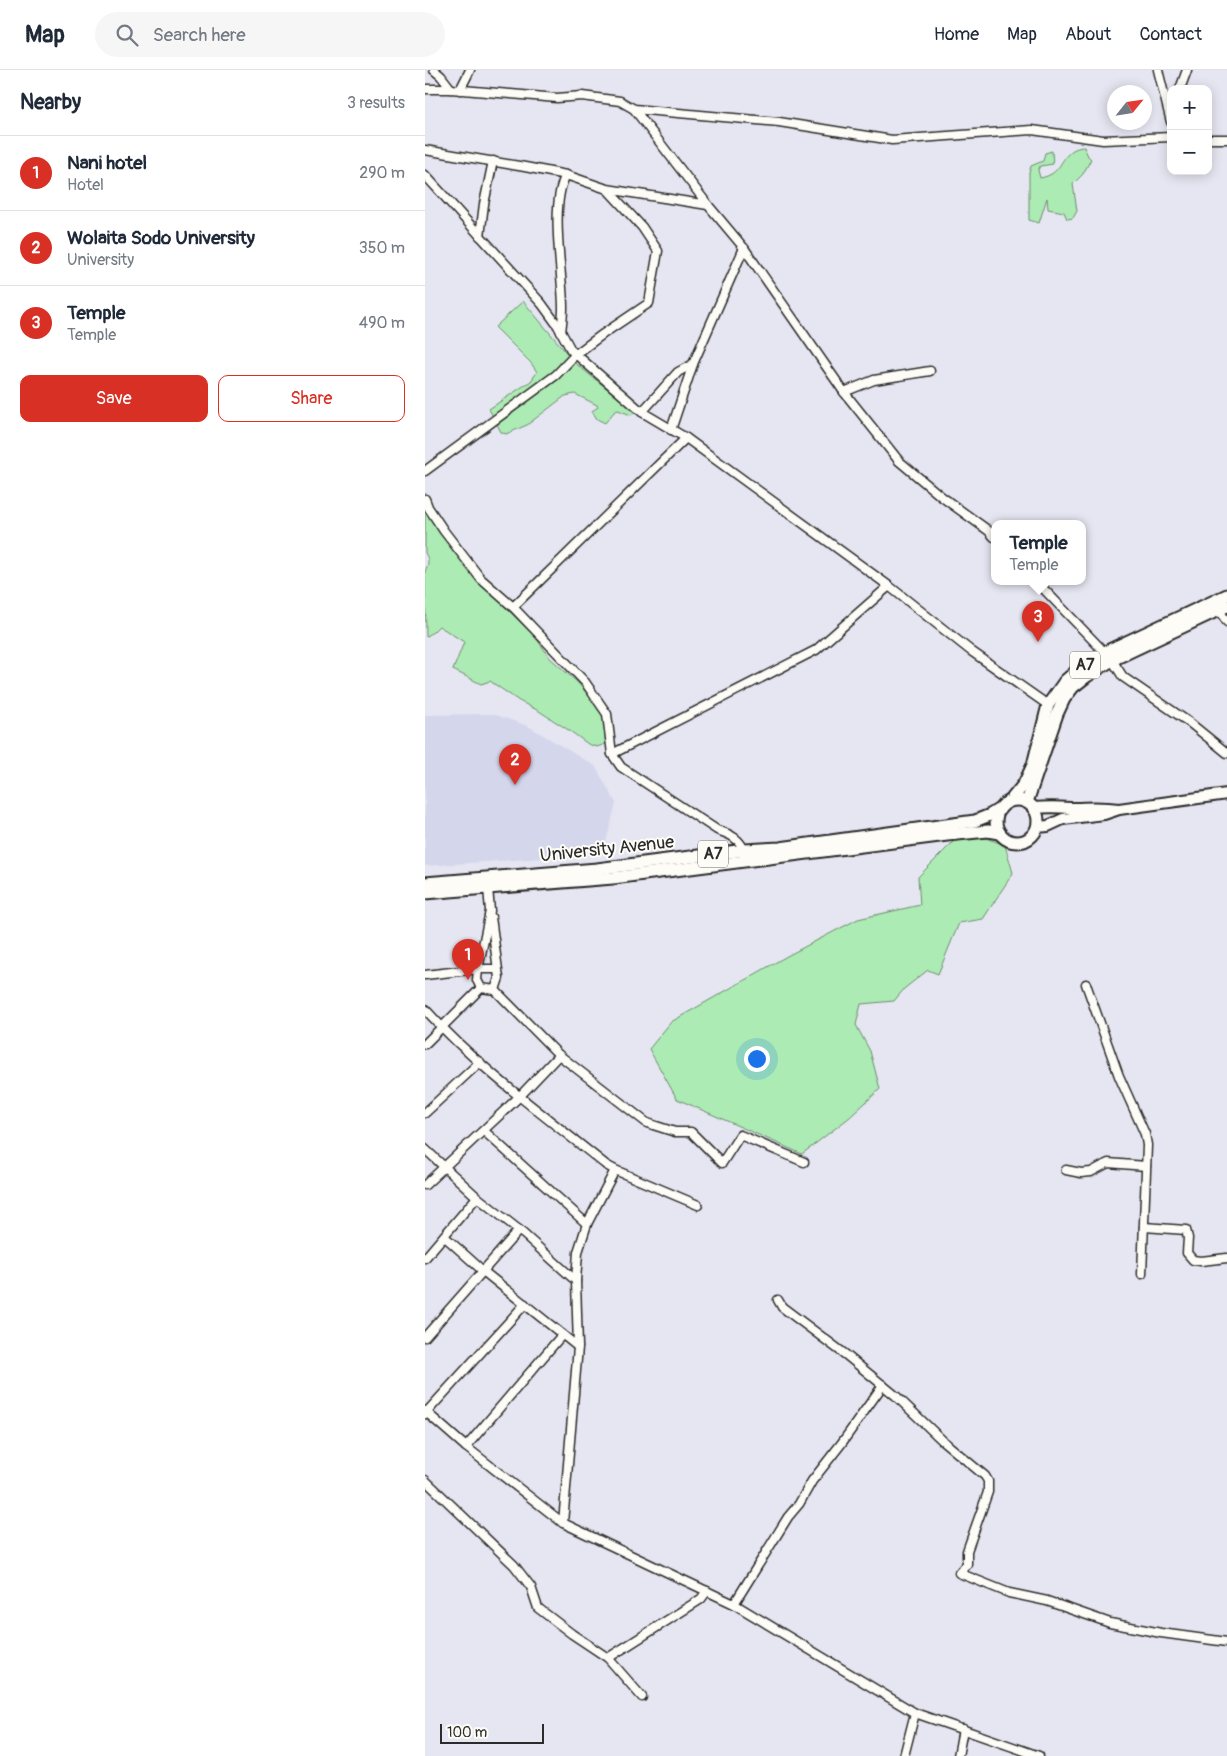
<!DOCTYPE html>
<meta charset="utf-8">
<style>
body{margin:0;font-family:Pangolin,sans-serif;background:#f6f6f7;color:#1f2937}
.controls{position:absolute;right:15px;top:15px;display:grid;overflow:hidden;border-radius:10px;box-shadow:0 2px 12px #0003}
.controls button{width:45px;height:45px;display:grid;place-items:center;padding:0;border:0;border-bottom:1px solid #e0e1e3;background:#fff;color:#1f2937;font:25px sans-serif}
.compass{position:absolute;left:682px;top:15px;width:45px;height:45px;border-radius:50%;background:#fff;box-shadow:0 2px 12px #0003;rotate:60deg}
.scale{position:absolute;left:15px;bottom:12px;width:104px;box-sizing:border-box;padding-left:5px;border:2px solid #2b2b2b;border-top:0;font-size:14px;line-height:18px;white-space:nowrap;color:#2b2b2b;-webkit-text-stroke:4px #fdfcf7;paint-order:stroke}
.you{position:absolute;left:331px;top:988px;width:18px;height:18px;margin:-12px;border:4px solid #fff;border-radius:50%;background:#1a73e8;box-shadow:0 0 0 8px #1a73e833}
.badge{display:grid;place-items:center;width:32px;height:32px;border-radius:50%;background:#d93025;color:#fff;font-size:16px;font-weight:700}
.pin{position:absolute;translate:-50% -41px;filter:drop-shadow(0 1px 2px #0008)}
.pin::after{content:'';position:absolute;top:26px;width:18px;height:15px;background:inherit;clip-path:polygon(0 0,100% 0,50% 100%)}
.popup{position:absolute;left:566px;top:450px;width:95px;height:65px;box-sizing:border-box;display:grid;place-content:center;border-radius:10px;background:#fff;filter:drop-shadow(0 1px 4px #0005);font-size:16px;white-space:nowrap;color:#747a83}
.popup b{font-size:19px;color:#1f2937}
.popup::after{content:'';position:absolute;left:50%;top:100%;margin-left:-10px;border:10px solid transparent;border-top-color:#fff}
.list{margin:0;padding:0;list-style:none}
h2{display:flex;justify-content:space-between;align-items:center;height:65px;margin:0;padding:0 20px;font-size:21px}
h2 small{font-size:16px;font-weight:400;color:#747a83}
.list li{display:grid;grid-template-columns:32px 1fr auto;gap:15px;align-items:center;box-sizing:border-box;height:75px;padding:0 20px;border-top:1px solid #e0e1e3}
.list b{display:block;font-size:19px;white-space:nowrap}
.list p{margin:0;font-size:16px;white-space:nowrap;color:#747a83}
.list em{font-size:16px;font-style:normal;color:#747a83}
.actions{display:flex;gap:10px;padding:15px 20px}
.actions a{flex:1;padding:11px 0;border:1px solid #d93025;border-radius:10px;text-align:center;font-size:18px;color:#d93025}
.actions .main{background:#d93025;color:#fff}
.icon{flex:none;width:28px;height:28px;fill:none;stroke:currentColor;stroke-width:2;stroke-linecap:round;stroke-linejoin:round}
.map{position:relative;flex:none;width:802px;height:1686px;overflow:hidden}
header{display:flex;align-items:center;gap:30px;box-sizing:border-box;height:70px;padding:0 25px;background:#fff;border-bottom:1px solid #e0e1e3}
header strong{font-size:24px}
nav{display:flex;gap:28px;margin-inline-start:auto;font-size:18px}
.search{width:350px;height:45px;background:#f6f6f7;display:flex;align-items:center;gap:12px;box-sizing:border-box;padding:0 18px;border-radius:28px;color:#747a83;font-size:19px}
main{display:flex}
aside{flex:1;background:#fff}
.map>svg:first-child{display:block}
</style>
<header>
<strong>Map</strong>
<div class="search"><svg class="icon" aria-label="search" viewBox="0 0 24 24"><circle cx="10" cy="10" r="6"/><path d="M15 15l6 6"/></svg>Search here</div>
<nav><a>Home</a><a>Map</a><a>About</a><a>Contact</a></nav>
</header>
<main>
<aside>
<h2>Nearby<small>3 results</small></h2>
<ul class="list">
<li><span class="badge">1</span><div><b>Nani hotel</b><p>Hotel</p></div><em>290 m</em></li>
<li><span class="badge">2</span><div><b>Wolaita Sodo University</b><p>University</p></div><em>350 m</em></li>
<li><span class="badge">3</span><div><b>Temple</b><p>Temple</p></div><em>490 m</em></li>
</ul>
<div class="actions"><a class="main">Save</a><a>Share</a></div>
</aside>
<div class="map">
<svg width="802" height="1686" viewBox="0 0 802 1686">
<rect width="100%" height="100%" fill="#e5e6f1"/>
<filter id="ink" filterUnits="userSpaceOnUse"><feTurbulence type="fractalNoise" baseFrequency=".02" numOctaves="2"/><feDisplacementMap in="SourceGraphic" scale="10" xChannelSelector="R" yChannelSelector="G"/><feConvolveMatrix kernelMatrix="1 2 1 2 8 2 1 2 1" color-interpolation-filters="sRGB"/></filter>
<g filter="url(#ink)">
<polygon fill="#d4d6ec" points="68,644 103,656 170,696 191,733 178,784 0,796 0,645"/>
<g fill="#acebb3" stroke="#6c8b6f">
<path d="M659 77 663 86 666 89 658 104 648 114 652 141 648 148 642 149 639 142 623 139 622 128 614 153 604 150V103L606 96 618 91 620 83 627 81 628 94 615 96 613 100 615 108C637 104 634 89 648 80 651 78 656 77 659 77Z"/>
<polygon points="98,231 150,293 211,342 206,345 193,340 189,342 180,353 172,349 167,341 173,337 172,335 150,324 140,326 102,355 81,364 76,362 64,339 106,311 112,302 106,293 70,257"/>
<path d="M0 428 68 525 111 568 125 588 152 612 177 641 181 655 183 673 172 677 163 674 145 661 114 641 94 631 65 611 56 614 28 600 39 572 14 556 8 562 1 567 0 501C4 494 4 489 0 483Z"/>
<polygon points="558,767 580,775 588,803 558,849 534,853 513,904 503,900 480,918 469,931 436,934 431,955 445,981 455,1019 425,1047 377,1084 252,1029 224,979 246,952 362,886 433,849 495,835 493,807 529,771"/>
</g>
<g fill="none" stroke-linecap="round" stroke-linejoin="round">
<defs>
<g id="minor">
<polyline points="9,0 16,6 26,19"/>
<polyline points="733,0 746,52"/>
<polyline points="0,19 26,19 132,28 157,26 195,31 209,39 354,52 467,70 607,60 678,70 746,67"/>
<polyline points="755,19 762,0"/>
<polyline points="35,20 45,0"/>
<polyline points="209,39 283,135 319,178 419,322 474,391 517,427 564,461 569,467"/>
<polyline points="783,69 802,69"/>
<polyline points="0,80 100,97 141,105 182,119 283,135"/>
<polyline points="0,105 117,234 133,256 146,280 217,342 261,368 464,516 546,581 623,635"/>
<polyline points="55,166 59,134 68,91"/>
<path d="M136 262C137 254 138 246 138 238 138 203 124 135 141 105"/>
<polyline points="419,322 449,310 505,301"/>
<polyline points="217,342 253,302 268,294"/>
<polyline points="246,360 268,294 319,178"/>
<polyline points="0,401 131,305 151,284 178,264 224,233 233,181 217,157 182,119"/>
<path d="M0 429 3 437 19 461 56 509 88 537 160 612 182 644 187 684 196 697 292 760C305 764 316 769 320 783"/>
<polyline points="611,511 687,590 698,607 765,653 802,683"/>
<polyline points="791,536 802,552"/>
<polyline points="88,537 261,368"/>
<polyline points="187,684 391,580 464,516"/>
<polyline points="66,847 74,908 70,920 56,918 52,910 53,899 73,899"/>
<polyline points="0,905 53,899 65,841 63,818"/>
<polyline points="661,914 694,1006 720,1064 722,1075 717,1204"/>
<polyline points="70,920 134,985 222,1053 250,1062 266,1062 297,1093 315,1065 379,1092"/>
<path d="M0 939C53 998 119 1045 181 1095L190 1100 162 1154 153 1182 151 1211 153 1277 138 1453"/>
<polyline points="0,974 56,918"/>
<polyline points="0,1043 55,992"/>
<polyline points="59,1061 162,1154"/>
<polyline points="0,1079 52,1127 94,1160 151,1211"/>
<polyline points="190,1100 273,1135"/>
<polyline points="641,1100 656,1103 666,1102 683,1093 721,1096"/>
<polyline points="0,1115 95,1026 134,985"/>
<polyline points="719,1157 761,1160 763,1168 762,1183 768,1190 776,1191 802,1188"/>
<polyline points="19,1166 58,1201 153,1277"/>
<polyline points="0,1188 52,1127"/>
<polyline points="353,1230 357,1237 421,1285 471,1326 518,1371 560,1406 563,1411 563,1422 542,1481 542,1494 534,1503 584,1523 622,1531 685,1553 736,1563 802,1572"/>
<polyline points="0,1267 94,1160"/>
<polyline points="0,1341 41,1377 138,1453 309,1534 490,1643 614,1686"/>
<polyline points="0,1344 100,1234"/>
<polyline points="41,1377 137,1265"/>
<polyline points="0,1410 89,1495 106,1517 113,1538 147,1564 183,1588 276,1529 282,1521"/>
<polyline points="309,1534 363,1447 374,1434 387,1411 416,1374 458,1315"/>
<polyline points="183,1588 217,1627"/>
<polyline points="479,1686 490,1643"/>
<polyline points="533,1686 538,1659"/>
</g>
<g id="major">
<path d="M608 738C621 737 632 737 645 738 661 738 676 736 693 739"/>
<polyline points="612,757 623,756 638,749 679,744 694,739 802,724"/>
</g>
<g id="highway">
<circle cx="592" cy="751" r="21"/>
<polyline points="586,730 599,714 608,695 623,635 640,611 654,599 680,582 802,525"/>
<polyline points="602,732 632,644 639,629 648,617 662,606 687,590 802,536"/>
<polyline points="0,813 172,799 320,780 355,778 550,751 565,745 573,740"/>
<polyline points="0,823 188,808 522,765 563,761 574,763"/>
</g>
</defs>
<use href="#minor" stroke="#2b2b2b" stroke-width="11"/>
<use href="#major" stroke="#2b2b2b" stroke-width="14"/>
<use href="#highway" stroke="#2b2b2b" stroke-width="15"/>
<use href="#minor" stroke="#fdfcf7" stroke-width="8"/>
<use href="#major" stroke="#fdfcf7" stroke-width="10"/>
<use href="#highway" stroke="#fdfcf7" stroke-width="11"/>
</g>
</g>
<g text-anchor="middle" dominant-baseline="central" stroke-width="4" stroke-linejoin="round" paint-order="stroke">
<g fill="#fdfcf7" stroke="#6a6a68" stroke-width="1">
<rect x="645" y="581.5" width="30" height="27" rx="4"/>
<rect x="273" y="770.5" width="30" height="27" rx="4"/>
</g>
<g font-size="16" font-weight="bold" fill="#2b2b2b">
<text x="660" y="595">A7</text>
<text x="288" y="784">A7</text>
</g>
<g font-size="18" fill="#2b2b2b" stroke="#fdfcf7">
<text transform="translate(182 779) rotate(-6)">University Avenue</text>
</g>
</g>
</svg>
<div class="controls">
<button>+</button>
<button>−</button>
</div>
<svg class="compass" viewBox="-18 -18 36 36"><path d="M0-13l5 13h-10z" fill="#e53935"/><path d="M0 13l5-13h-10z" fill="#747a83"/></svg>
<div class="scale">100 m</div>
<div class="you"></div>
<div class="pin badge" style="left:43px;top:910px">1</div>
<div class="pin badge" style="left:90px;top:715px">2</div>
<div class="pin badge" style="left:613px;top:572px">3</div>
<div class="popup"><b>Temple</b>Temple</div>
</div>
</main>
